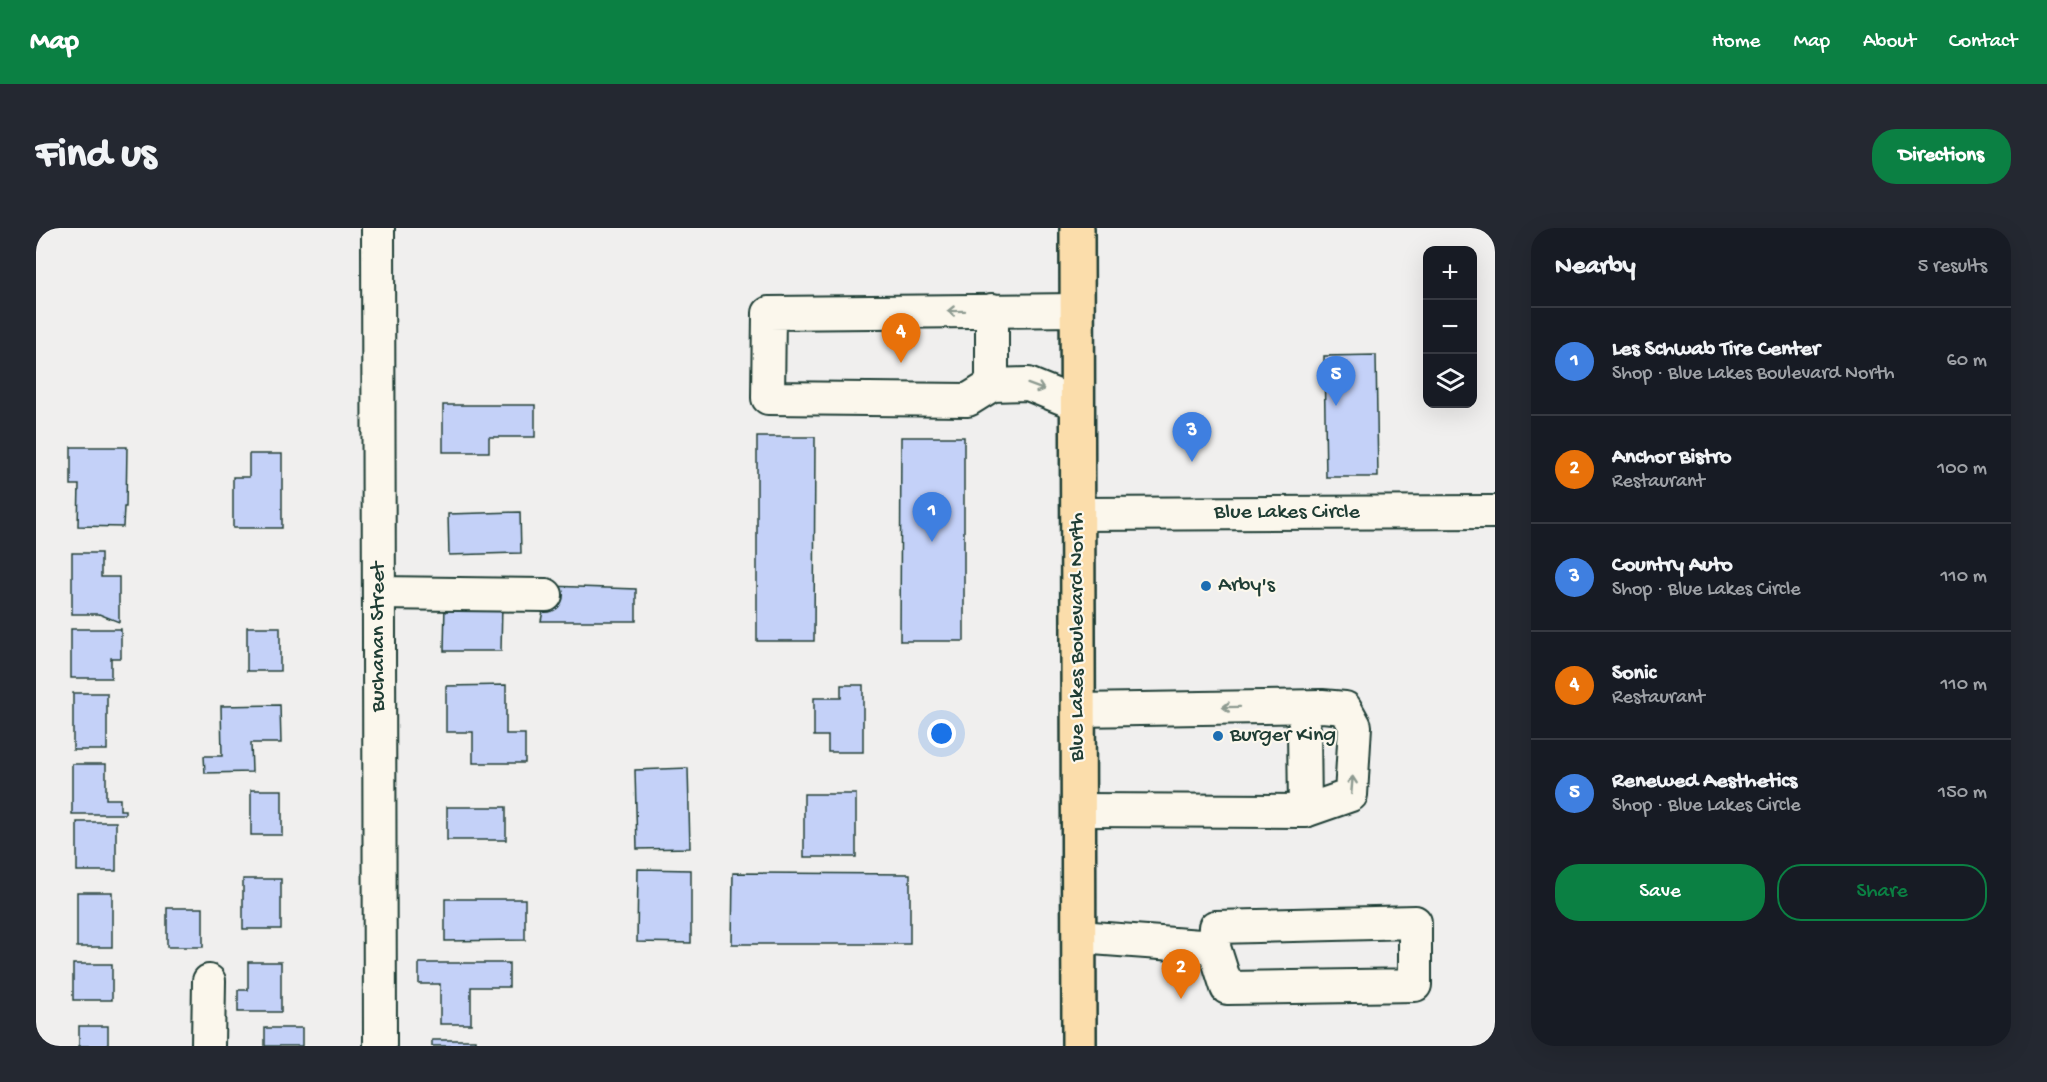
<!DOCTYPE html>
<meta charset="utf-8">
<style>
body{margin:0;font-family:"Gochi Hand",sans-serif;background:#242831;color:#f1f3f6}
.controls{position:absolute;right:18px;top:18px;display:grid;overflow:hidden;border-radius:12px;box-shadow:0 6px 24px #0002}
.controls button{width:54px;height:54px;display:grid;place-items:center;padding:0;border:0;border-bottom:2px solid #363941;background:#171b24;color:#f1f3f6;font:30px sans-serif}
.you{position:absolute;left:906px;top:506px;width:21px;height:21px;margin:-15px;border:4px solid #fff;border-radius:50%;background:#1a73e8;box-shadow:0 0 0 9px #1a73e833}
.badge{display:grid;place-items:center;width:39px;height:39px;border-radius:50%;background:#0b8043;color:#fff;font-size:20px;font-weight:700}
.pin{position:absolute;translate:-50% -50px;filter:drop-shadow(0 2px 3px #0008)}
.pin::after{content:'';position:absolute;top:32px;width:21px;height:18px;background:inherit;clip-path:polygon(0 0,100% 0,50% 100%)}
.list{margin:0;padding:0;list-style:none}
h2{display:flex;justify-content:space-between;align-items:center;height:78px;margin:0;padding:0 24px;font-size:26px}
h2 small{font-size:20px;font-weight:400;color:#9ea1a6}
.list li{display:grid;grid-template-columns:39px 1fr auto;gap:18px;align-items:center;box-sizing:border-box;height:108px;padding:0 24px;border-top:2px solid #363941}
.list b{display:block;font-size:22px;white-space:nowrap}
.list p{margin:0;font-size:20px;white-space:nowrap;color:#9ea1a6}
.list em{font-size:20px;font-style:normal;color:#9ea1a6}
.actions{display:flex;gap:12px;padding:18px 24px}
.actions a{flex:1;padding:14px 0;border:2px solid #0b8043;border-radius:24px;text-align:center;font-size:21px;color:#0b8043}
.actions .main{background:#0b8043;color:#fff}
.icon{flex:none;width:33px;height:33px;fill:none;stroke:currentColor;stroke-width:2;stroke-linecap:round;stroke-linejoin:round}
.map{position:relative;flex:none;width:1459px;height:818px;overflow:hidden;border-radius:24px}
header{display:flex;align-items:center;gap:36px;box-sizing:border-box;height:84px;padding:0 30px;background:#0b8043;color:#fff}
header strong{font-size:28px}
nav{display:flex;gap:33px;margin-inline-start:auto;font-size:21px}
.intro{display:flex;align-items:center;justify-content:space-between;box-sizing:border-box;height:144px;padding:0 36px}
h1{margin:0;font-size:42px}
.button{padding:15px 27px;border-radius:24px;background:#0b8043;color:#fff;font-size:21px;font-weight:700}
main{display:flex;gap:36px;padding:0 36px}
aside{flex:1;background:#171b24;border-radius:24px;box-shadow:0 6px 24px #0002}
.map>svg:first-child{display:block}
</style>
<header>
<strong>Map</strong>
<nav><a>Home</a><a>Map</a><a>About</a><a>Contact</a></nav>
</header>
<div class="intro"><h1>Find us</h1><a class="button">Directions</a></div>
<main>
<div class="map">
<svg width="1459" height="818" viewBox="0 0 1459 818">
<rect width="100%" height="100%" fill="#f0efee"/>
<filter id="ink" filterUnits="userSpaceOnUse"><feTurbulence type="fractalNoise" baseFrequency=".0167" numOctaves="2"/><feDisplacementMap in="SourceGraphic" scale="12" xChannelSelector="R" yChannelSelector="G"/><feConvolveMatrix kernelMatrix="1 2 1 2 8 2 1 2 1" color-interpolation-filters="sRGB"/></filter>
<g filter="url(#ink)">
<g fill="#c4d1f8" stroke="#1f3d34" stroke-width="1.5">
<polygon points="1340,127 1342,249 1290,249 1288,128"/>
<polygon points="407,177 499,177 499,209 453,209 453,224 407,224"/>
<polygon points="721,209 779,209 778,413 721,413"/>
<polygon points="865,209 928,209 928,413 864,413"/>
<polygon points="35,219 91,219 90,279 88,279 87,299 42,298 43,257 35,257"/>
<polygon points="213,226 246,226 246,300 197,300 197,249 213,249"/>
<polygon points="484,284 485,325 413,327 412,286"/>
<polygon points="36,325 65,325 65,349 83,349 83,394 63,386 36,386"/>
<polygon points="512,358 600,361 600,393 505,393"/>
<polygon points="409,376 466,376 465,423 408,423"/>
<rect x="211" y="399" width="33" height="44"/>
<polygon points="35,401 85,401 85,430 75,430 75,450 35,450"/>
<polygon points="470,457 470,506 489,506 489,535 437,535 437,504 410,504 410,458"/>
<polygon points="805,457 827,457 827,524 792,524 792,508 778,508 778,470 805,470"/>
<rect x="37" y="465" width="34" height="57"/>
<polygon points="244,477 245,515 215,515 216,544 169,545 168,528 186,528 185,478"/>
<polygon points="36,536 70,536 70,571 84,571 84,582 89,582 89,586 36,586"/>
<polygon points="652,540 654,620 601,621 599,542"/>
<rect x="215" y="562" width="31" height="45"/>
<rect x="768" y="566" width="52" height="63"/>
<rect x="411" y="579" width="59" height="33"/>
<rect x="41" y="594" width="39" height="49"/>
<polygon points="602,641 655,642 655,715 601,714"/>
<polygon points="697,645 874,646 874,716 696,716"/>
<rect x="207" y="651" width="38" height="50"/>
<rect x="41" y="664" width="35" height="55"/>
<polygon points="409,671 489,671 489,712 409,713"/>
<rect x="131" y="680" width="36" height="39"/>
<polygon points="212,734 245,734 245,784 202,784 202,762 212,762"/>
<polygon points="383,735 473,735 473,759 435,759 435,796 404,796 404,756 383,756"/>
<rect x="37" y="736" width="39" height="36"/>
<rect x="43" y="798" width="29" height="20"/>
<rect x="229" y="800" width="37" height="18"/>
<rect x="396" y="812" width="43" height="6"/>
</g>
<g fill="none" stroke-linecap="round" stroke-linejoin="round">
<defs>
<g id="minor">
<polyline points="342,0 344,818"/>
<polyline points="956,157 956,82"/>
<polyline points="1041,176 992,156 956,157 932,172 732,170 733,85 1041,82"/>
<polyline points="1042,286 1459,284"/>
<polyline points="343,365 510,367"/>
<polyline points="1042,482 1286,478 1309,480 1319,498 1315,567 1269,583 1043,582"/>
<polyline points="1268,501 1269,583"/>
<polyline points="1043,709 1178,719 1191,760 1379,757 1379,694 1179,699 1178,719"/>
<polyline points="172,818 173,753"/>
</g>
<polyline id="major" points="1041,0 1043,818"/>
</defs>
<use href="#minor" stroke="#1f3d34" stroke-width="36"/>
<use href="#major" stroke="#1f3d34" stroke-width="38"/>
<use href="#minor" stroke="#fbf7ec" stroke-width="32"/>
<use href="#major" stroke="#fbddab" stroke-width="33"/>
</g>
<defs><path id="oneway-shaft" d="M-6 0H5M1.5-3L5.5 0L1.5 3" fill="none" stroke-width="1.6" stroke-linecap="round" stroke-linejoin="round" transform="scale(1.5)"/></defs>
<g stroke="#8d9a90">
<use href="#oneway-shaft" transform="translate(920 83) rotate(179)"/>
<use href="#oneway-shaft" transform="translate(1000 159) rotate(20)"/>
<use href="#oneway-shaft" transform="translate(1195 479) rotate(179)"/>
<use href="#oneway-shaft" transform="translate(1316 557) rotate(-85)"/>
</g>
</g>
<g fill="#1f6fb2" stroke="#fbf7ec" stroke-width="2">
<circle cx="1170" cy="358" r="6"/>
<circle cx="1182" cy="508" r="6"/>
</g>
<g text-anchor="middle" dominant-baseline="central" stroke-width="4.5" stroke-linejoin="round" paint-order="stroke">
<g font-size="22" fill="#1f3d34" stroke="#fbf7ec">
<text x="1251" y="285">Blue Lakes Circle</text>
<text transform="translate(343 409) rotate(-90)">Buchanan Street</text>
<text transform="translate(1042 409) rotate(-90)">Blue Lakes Boulevard North</text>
</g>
<g font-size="22" fill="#1f3d34" stroke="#fbf7ec" text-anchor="start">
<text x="1182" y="358">Arby's</text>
<text x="1194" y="508">Burger King</text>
</g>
</g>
</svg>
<div class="controls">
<button>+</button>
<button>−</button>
<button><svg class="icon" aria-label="layers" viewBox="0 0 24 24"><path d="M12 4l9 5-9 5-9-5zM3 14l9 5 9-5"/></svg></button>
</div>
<div class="you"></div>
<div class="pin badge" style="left:896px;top:314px;background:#3f7fe0">1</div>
<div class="pin badge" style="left:1145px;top:771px;background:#e8710a">2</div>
<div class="pin badge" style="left:1156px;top:234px;background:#3f7fe0">3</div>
<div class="pin badge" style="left:865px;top:135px;background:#e8710a">4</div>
<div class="pin badge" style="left:1300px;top:178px;background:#3f7fe0">5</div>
</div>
<aside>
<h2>Nearby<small>5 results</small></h2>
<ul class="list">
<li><span class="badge" style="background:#3f7fe0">1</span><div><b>Les Schwab Tire Center</b><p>Shop · Blue Lakes Boulevard North</p></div><em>60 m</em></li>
<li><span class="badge" style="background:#e8710a">2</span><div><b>Anchor Bistro</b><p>Restaurant</p></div><em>100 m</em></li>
<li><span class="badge" style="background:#3f7fe0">3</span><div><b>Country Auto</b><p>Shop · Blue Lakes Circle</p></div><em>110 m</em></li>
<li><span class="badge" style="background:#e8710a">4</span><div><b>Sonic</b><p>Restaurant</p></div><em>110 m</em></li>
<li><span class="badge" style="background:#3f7fe0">5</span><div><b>Renewed Aesthetics</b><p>Shop · Blue Lakes Circle</p></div><em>150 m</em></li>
</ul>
<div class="actions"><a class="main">Save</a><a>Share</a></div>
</aside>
</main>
